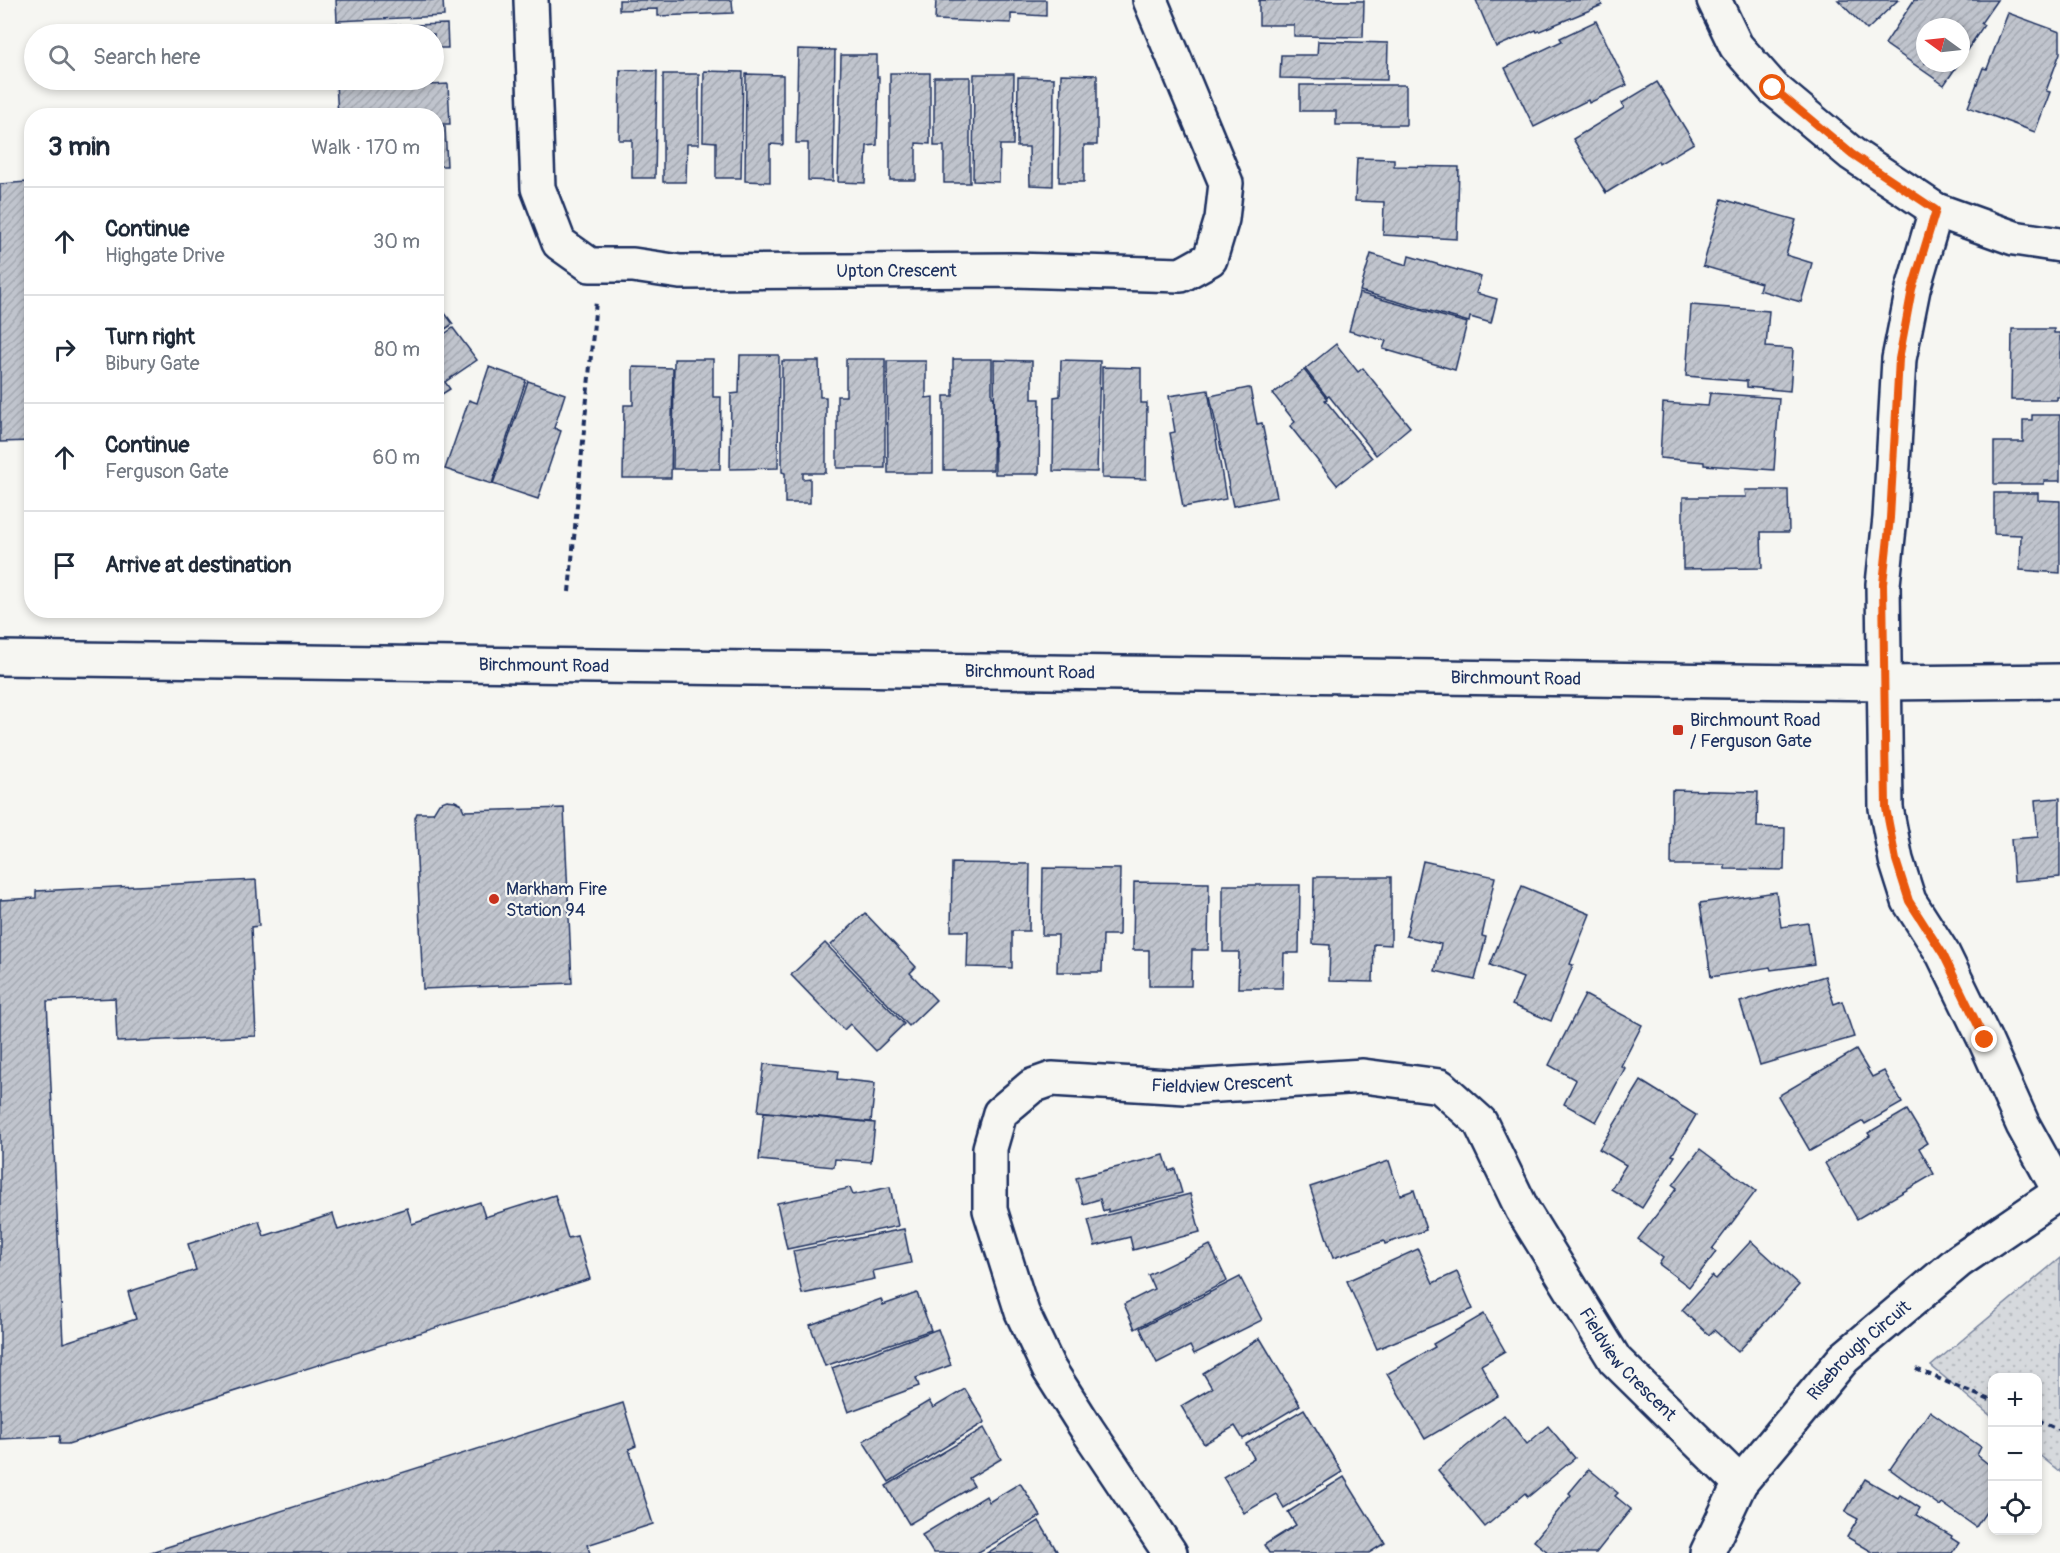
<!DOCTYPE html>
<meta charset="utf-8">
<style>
body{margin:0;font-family:Pangolin,sans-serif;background:#f6f6f7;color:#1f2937}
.controls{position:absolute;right:18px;bottom:18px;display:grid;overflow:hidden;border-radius:12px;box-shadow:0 3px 9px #0003}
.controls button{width:54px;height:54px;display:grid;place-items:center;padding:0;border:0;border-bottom:2px solid #e0e1e3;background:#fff;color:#1f2937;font:30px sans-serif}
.compass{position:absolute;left:1916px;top:18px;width:54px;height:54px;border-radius:50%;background:#fff;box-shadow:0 3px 9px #0003;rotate:285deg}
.stop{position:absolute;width:18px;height:18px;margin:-14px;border:4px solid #ea580c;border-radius:50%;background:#fff}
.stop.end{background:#ea580c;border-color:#fff;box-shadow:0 2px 6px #0008}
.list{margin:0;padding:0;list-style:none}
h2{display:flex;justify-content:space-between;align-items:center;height:78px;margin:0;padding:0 24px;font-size:26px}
h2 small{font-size:20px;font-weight:400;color:#747a83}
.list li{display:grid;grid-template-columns:39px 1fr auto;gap:18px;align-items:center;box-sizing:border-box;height:108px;padding:0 24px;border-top:2px solid #e0e1e3}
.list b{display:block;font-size:22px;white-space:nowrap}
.list p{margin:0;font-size:20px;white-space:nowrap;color:#747a83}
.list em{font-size:20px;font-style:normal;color:#747a83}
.icon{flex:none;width:33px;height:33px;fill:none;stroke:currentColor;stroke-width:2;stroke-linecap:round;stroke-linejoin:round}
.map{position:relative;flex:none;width:2060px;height:1553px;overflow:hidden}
.search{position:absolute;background:#fff;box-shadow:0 3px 9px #0003;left:24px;top:24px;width:420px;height:66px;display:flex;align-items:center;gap:15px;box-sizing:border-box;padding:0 21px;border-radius:33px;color:#747a83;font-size:22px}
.panel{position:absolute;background:#fff;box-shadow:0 3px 9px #0003;left:24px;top:108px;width:420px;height:510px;border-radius:24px}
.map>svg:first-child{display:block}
</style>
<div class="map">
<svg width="2060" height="1553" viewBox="0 0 2060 1553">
<defs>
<pattern id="park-dots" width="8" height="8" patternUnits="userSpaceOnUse" patternTransform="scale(1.5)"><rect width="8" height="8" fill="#d6d9dd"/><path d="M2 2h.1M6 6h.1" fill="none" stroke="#b7bbc0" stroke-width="1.8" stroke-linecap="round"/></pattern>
<pattern id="building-hatch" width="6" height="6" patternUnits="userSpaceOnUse" patternTransform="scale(1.5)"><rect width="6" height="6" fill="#c0c4cd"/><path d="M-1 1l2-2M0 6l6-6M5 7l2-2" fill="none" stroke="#a4a9b2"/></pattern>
</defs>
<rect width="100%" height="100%" fill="#f6f6f2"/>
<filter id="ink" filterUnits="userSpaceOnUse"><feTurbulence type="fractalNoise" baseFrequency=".0167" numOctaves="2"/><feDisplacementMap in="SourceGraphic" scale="12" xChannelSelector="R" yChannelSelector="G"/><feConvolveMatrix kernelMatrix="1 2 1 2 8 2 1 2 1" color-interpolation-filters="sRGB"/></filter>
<g filter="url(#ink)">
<polygon fill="url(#park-dots)" stroke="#78849e" stroke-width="1.5" points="2060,1258 2060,1472 2038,1454 2038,1378 1992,1378 1992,1417 1931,1366"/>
<g fill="url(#building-hatch)" stroke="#1b2f5e" stroke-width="1.5">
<polygon points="336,0 443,0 444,16 337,21"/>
<polygon points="619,0 732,0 733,13 658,16 658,9 619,10"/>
<polygon points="936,0 1046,0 1046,16 1011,14 1011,23 935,20"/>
<polygon points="1259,0 1364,1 1363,37 1294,36 1294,25 1259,25"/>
<polygon points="1476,0 1600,0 1602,5 1537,32 1536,30 1496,47"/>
<polygon points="1838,0 1898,0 1867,30"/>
<polygon points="1914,0 1997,0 1981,23 1984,25 1961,59 1961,27 1925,27 1925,63 1959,63 1944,85 1885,44"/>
<polygon points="2008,13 2060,32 2060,53 2046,91 2050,92 2035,132 1968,107 1983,68 1987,69"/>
<polygon points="1596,21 1627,85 1589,103 1588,100 1534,127 1505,68 1562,41 1560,38"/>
<polygon points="447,24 448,48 434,48 434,34 340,34 340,27"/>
<polygon points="1318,41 1388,43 1387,80 1280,78 1281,55 1317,55"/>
<polygon points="798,49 835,50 833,181 808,180 808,143 796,143"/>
<polygon points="841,55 877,55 877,77 879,77 877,145 867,146 865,183 838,182"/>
<polygon points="620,70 657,71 655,178 632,178 632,140 619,140"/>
<polygon points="704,71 743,72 741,178 716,178 716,142 703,141"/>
<polygon points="890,73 930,73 930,144 916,143 916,180 890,180"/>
<polygon points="663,74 699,74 699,144 687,144 686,182 663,182"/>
<polygon points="746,74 783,75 783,145 770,144 770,182 745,181"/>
<polygon points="974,74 1014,74 1013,145 1000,145 999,182 973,181"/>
<polygon points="1061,74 1097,75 1097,145 1084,145 1084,182 1059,182"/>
<polygon points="934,77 970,77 970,183 944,183 944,146 934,146"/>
<polygon points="1018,77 1054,78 1053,186 1030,185 1029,147 1017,147"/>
<polygon points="411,80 411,86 448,84 450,124 436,124 436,116 338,116 336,83"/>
<polygon points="1657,82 1694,143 1659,164 1658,161 1606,193 1573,139 1624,108 1622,103"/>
<polygon points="1300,85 1406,85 1406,125 1336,125 1336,111 1300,111"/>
<polygon points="436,126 445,126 447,166 436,166"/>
<polygon points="1357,158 1394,159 1394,166 1459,167 1457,239 1383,235 1384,202 1355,201"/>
<polygon points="27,182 29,228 32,228 32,441 0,442 0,184"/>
<polygon points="1722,199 1796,220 1786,255 1812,263 1801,302 1759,290 1761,283 1703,266"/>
<polygon points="1371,254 1407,265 1409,256 1481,277 1476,293 1497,299 1491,323 1470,317 1469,322 1360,291"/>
<polygon points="1359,293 1467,323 1455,370 1383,349 1386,341 1349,331"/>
<polygon points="436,301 453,324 436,335"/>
<polygon points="1691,305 1769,311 1766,347 1793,349 1790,391 1747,387 1747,381 1686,376"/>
<polygon points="453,328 477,360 445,382 450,389 436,398 436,340"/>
<polygon points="2012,329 2054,329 2054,333 2060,333 2060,397 2057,397 2057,400 2011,400"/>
<polygon points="1336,344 1358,372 1363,368 1410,427 1376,455 1329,396 1327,397 1305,369"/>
<polygon points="740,355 779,355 778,468 730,469 731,394 739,393"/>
<polygon points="674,359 713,359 713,397 721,397 720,469 673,469"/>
<polygon points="846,359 885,359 885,468 837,468 837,396 846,396"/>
<polygon points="953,359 992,359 992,397 994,397 993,470 944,470 944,396 953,396"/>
<polygon points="994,360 1032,361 1032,399 1040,399 1039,474 995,474"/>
<polygon points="1061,360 1100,361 1097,472 1053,471 1054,397 1060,396"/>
<polygon points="782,361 819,361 820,397 826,397 826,473 803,473 803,479 810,478 810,503 785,503 785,473 782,472"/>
<polygon points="887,361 926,361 926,398 933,397 933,473 888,473"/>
<polygon points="489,367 526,380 492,484 445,469 469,400 477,403"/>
<polygon points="633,367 673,368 671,478 623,478 624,405 633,405"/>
<polygon points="1102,367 1141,368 1141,403 1147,403 1146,479 1102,478"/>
<polygon points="1304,370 1327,399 1325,400 1372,458 1337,485 1290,426 1295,422 1273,394"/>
<polygon points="528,381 565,394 554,428 561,431 538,499 493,484"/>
<polygon points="1248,388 1250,388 1257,424 1262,423 1277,497 1233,506 1210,396"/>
<polygon points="1208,390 1226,499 1183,507 1170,433 1175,432 1169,396"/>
<polygon points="1710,393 1779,398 1774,470 1704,465 1704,462 1660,458 1663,403 1708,406"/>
<polygon points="2032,415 2060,415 2060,481 2044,481 2044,484 1994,484 1994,442 2023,442 2023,420 2032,420"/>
<polygon points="1745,490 1788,490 1789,532 1761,532 1762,568 1683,569 1683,497 1746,497"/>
<polygon points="1994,493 2038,493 2038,500 2060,501 2060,573 2020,570 2021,535 1994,534"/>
<polygon points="1672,790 1758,792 1757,827 1785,828 1784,870 1725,869 1725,865 1671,865"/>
<polygon points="2060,798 2060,877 2014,881 2011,839 2038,837 2035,800"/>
<polygon points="447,800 455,801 461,804 464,811 564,808 572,983 423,989 415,818 417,813 433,813 439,803"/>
<polygon points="1423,861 1495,877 1482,936 1486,937 1475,980 1435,971 1441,944 1406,936"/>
<polygon points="952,863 1030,864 1029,931 1012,931 1012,968 967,967 968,931 951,931"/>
<polygon points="1043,868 1120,869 1119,935 1103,935 1102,972 1057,972 1058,935 1042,935"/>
<polygon points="1314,877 1391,877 1391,945 1374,944 1373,982 1329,981 1330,945 1313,944"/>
<polygon points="256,880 259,926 251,927 256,1036 117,1042 115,998 47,1001 63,1343 136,1319 128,1292 196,1270 188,1244 259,1221 264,1236 333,1214 338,1230 407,1208 412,1224 480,1202 485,1217 555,1195 568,1238 577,1236 590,1279 68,1444 59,1444 60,1436 0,1439 0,900 36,898 36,891"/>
<polygon points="1134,882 1209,883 1208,950 1192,950 1191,986 1149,986 1149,950 1133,950"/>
<polygon points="1223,885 1300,885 1299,953 1284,953 1283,988 1238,988 1239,952 1223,952"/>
<polygon points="1522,886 1590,914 1570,964 1573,965 1551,1021 1512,1005 1523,978 1490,965"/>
<polygon points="1776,892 1781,927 1808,923 1814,964 1771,970 1770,967 1711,977 1700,903"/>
<polygon points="865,913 916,967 910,973 936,1000 909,1026 831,945"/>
<polygon points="825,943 904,1024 876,1051 850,1024 844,1030 791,975"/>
<polygon points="1825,976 1834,1004 1842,1001 1854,1037 1760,1065 1740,1002"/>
<polygon points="1585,995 1642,1025 1621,1066 1625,1068 1596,1122 1564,1104 1576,1080 1549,1065"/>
<polygon points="1856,1050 1872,1077 1884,1071 1902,1103 1865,1124 1863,1121 1810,1151 1778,1096"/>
<polygon points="764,1064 838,1071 837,1079 875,1083 871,1122 758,1111"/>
<polygon points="1641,1081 1696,1115 1672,1155 1675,1156 1642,1208 1611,1189 1626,1165 1599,1149"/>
<polygon points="1907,1110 1927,1143 1919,1148 1934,1174 1857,1219 1825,1163 1870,1136 1868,1133"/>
<polygon points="764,1112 875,1123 871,1162 835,1159 834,1167 759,1160"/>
<polygon points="1700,1149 1756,1191 1712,1249 1716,1252 1689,1287 1659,1264 1663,1258 1638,1239 1677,1188 1673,1185"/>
<polygon points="1164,1155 1169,1171 1175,1169 1182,1193 1108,1212 1108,1209 1103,1211 1100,1199 1083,1204 1076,1178"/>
<polygon points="1389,1161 1400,1195 1414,1190 1426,1230 1385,1244 1384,1241 1333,1258 1310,1187"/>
<polygon points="890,1187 898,1226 787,1249 777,1203 850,1188 853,1195"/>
<polygon points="1190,1194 1200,1232 1133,1250 1130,1237 1095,1246 1088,1220"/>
<polygon points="904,1229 911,1263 873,1271 875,1279 802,1294 793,1251"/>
<polygon points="1751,1241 1799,1285 1738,1352 1714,1330 1709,1335 1682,1310 1712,1276 1716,1279"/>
<polygon points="1210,1245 1227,1281 1135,1329 1124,1304 1154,1289 1148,1275"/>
<polygon points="1418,1249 1433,1283 1457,1272 1473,1309 1377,1349 1347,1281"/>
<polygon points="1240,1277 1262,1320 1194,1354 1190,1346 1157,1363 1140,1328"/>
<polygon points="917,1293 931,1330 825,1366 810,1325 881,1299 883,1305"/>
<polygon points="1484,1314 1505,1351 1481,1365 1498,1396 1425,1439 1387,1374 1435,1347 1433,1344"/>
<polygon points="938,1329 951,1365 916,1378 919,1386 848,1412 832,1368"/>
<polygon points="1260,1338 1300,1405 1243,1439 1235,1426 1204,1444 1181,1406 1212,1388 1203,1373"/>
<polygon points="965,1389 985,1422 889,1482 863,1441 929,1401 933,1408"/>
<polygon points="623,1403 636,1446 629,1449 653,1524 587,1545 590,1553 148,1553"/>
<polygon points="1304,1409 1342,1472 1284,1508 1276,1494 1244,1513 1223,1477 1254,1458 1246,1444"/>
<polygon points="1930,1411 1981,1447 1977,1455 1992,1467 1992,1503 1976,1527 1942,1503 1940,1506 1890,1469"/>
<polygon points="1504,1415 1527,1444 1548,1426 1575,1458 1528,1497 1525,1493 1485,1527 1438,1470"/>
<polygon points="984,1428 1001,1459 969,1478 974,1486 909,1524 886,1486"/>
<polygon points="1589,1469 1618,1493 1615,1496 1631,1509 1596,1553 1549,1553 1534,1541 1571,1495 1569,1493"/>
<polygon points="1344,1477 1385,1543 1369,1553 1269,1553 1264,1545 1296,1525 1288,1512"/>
<polygon points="1865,1479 1898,1498 1900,1495 1920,1508 1916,1515 1952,1536 1951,1538 1959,1543 1952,1553 1874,1553 1847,1537 1858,1519 1845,1512"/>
<polygon points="1020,1483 1041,1516 977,1553 933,1553 922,1535 986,1496 989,1502"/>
<polygon points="1039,1521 1057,1551 1054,1553 987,1553"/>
</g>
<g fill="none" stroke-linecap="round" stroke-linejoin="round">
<defs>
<g id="minor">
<path id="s1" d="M531 0 538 188 559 243 590 265H633L680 272 1015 270 1181 275 1210 259 1222 219 1226 183 1150 0"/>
<polyline points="1714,0 1736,46 1773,88 1852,154 1936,210 2014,238 2060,245"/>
<polyline points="1936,210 1913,289 1899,359 1890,518 1883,584 1886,808 1896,860 1909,901 1943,954 1985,1040 2023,1125 2060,1192"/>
<path id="s2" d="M1170 1553 1087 1429 1049 1369 1022 1312 990 1210V1148L1000 1113 1032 1086 1052 1079 1186 1087 1363 1076 1440 1086 1480 1122 1522 1209 1615 1360 1740 1483"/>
<path id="s3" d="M1707 1553 1740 1483 1844 1358 1959 1261 2060 1192"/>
</g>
<g id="major">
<path id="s4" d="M0 658 1885 683 2060 681"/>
</g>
</defs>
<use href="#minor" stroke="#1b2f5e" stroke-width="38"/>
<use href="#major" stroke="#1b2f5e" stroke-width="38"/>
<g stroke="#1b2f5e" stroke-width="4" stroke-dasharray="6 4.5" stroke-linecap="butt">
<polyline points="569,592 596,301"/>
<polyline points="1916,1369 1992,1401"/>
<polyline points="2038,1420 2060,1430"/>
</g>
<use href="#minor" stroke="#f6f6f2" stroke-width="33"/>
<use href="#major" stroke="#f6f6f2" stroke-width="33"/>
</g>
</g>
<g fill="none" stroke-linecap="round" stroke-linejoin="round" filter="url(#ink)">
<polyline stroke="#ea580c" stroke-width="8" points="1773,88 1852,154 1936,210 1912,289 1899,359 1890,518 1883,584 1886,808 1896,860 1909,901 1943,954 1985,1040"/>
</g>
<g fill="#c8321e" stroke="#f6f6f2" stroke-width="2">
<rect x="1672" y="724" width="12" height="12" rx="3"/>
<circle cx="494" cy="899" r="6"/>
</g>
<g text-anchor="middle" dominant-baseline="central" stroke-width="4.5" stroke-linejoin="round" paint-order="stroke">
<g font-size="18" fill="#1b2f5e" stroke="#f6f6f2">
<text stroke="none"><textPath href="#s1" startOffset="592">Upton Crescent</textPath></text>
<text stroke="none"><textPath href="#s4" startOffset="544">Birchmount Road</textPath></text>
<text stroke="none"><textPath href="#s4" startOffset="1030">Birchmount Road</textPath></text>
<text stroke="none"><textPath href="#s4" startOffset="1516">Birchmount Road</textPath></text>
<text stroke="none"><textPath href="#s2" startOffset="722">Fieldview Crescent</textPath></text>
<text stroke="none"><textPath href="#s3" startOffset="256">Risebrough Circuit</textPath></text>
<text stroke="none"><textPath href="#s2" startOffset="1280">Fieldview Crescent</textPath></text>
</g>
<g font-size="18" fill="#1b2f5e" stroke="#f6f6f2" text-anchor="start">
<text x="1690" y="720">Birchmount Road<tspan x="1690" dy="21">/ Ferguson Gate</tspan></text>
<text x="506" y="889">Markham Fire<tspan x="506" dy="21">Station 94</tspan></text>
</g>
</g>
</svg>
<div class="controls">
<button>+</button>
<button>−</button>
<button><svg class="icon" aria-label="locate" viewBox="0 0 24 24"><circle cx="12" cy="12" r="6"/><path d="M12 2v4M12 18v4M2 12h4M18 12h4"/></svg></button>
</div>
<svg class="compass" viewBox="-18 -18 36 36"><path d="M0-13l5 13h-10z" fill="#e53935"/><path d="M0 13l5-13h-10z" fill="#747a83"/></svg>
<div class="stop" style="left:1773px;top:88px"></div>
<div class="stop end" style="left:1985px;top:1040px"></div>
<div class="search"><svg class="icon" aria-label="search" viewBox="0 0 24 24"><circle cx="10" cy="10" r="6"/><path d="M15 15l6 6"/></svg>Search here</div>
<section class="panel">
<h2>3 min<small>Walk · 170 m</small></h2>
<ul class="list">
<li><svg class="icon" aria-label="ahead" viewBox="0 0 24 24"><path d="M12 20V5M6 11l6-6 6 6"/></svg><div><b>Continue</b><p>Highgate Drive</p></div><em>30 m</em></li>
<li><svg class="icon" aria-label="right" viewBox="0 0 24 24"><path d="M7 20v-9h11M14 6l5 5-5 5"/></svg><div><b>Turn right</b><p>Bibury Gate</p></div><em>80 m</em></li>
<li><svg class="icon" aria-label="ahead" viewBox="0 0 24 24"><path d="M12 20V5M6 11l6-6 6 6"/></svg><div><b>Continue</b><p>Ferguson Gate</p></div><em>60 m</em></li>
<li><svg class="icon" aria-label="arrive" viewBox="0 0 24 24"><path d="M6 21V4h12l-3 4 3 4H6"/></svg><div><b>Arrive at destination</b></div></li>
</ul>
</section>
</div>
